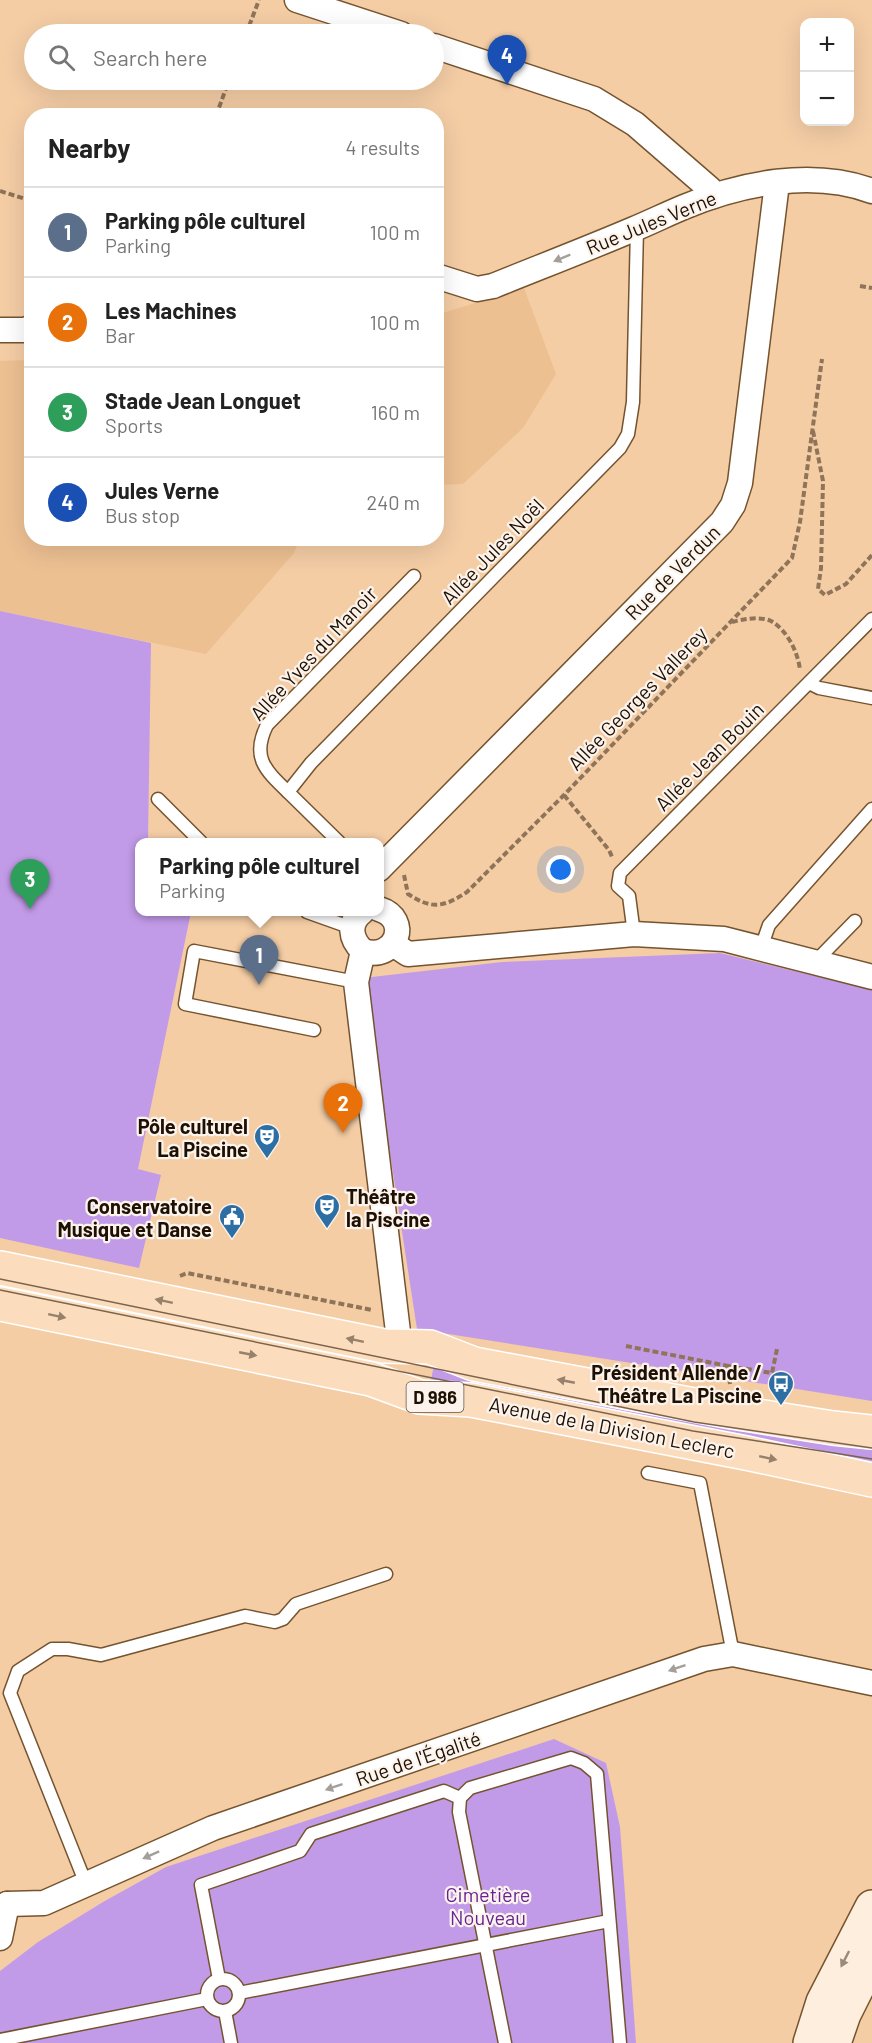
<!DOCTYPE html>
<meta charset="utf-8">
<style>
body{margin:0;font-family:Barlow,sans-serif;background:#f6f6f6;color:#222}
.controls{position:absolute;right:18px;top:18px;display:grid;overflow:hidden;border-radius:12px;box-shadow:0 6px 24px #0002}
.controls button{width:54px;height:54px;display:grid;place-items:center;padding:0;border:0;border-bottom:2px solid #e0e0e0;background:#fff;color:#222;font:30px sans-serif}
.you{position:absolute;left:561px;top:870px;width:21px;height:21px;margin:-15px;border:4px solid #fff;border-radius:50%;background:#1a73e8;box-shadow:0 0 0 9px #1a73e833}
.badge{display:grid;place-items:center;width:39px;height:39px;border-radius:50%;background:#2d6ea4;color:#fff;font-size:20px;font-weight:700}
.pin{position:absolute;translate:-50% -50px;filter:drop-shadow(0 2px 3px #0008)}
.pin::after{content:'';position:absolute;top:32px;width:21px;height:18px;background:inherit;clip-path:polygon(0 0,100% 0,50% 100%)}
.popup{position:absolute;left:135px;top:838px;width:249px;height:78px;box-sizing:border-box;display:grid;place-content:center;border-radius:12px;background:#fff;filter:drop-shadow(0 2px 4px #0005);font-size:20px;white-space:nowrap;color:#767676}
.popup b{font-size:22px;color:#222}
.popup::after{content:'';position:absolute;left:50%;top:100%;margin-left:-12px;border:12px solid transparent;border-top-color:#fff}
.list{margin:0;padding:0;list-style:none}
h2{display:flex;justify-content:space-between;align-items:center;height:78px;margin:0;padding:0 24px;font-size:26px}
h2 small{font-size:20px;font-weight:400;color:#767676}
.list li{display:grid;grid-template-columns:39px 1fr auto;gap:18px;align-items:center;box-sizing:border-box;height:90px;padding:0 24px;border-top:2px solid #e0e0e0}
.list b{display:block;font-size:22px;white-space:nowrap}
.list p{margin:0;font-size:20px;white-space:nowrap;color:#767676}
.list em{font-size:20px;font-style:normal;color:#767676}
.icon{flex:none;width:33px;height:33px;fill:none;stroke:currentColor;stroke-width:2;stroke-linecap:round;stroke-linejoin:round}
.map{position:relative;flex:none;width:872px;height:2043px;overflow:hidden}
.search{position:absolute;background:#fff;box-shadow:0 6px 24px #0002;left:24px;top:24px;width:420px;height:66px;display:flex;align-items:center;gap:15px;box-sizing:border-box;padding:0 21px;border-radius:33px;color:#767676;font-size:22px}
.panel{position:absolute;background:#fff;box-shadow:0 6px 24px #0002;left:24px;top:108px;width:420px;height:438px;border-radius:24px}
.map>svg:first-child{display:block}
</style>
<div class="map">
<svg width="872" height="2043" viewBox="0 0 872 2043">
<rect width="100%" height="100%" fill="#f4cda5"/>
<g fill="#edc092">
<polygon points="524,288 556,374 523,428 463,484 437,485 436,315"/>
<polygon points="31,360 32,538 300,539 294,553 206,654 0,611 0,361"/>
</g>
<g fill="#c29be8">
<polygon points="0,611 151,643 148,842 139,842 139,912 191,912 138,1169 161,1175 139,1268 0,1238"/>
<polygon points="720,953 872,990 872,1401 417,1329 363,978 502,962"/>
<polygon points="435,1359 872,1441 872,1469 429,1391"/>
<polygon points="554,1739 606,1763 620,1827 636,2043 0,2043 0,1971 38,1942 103,1902 166,1867"/>
</g>
<g fill="none" stroke-linecap="round" stroke-linejoin="round">
<defs>
<g id="lane">
<polyline points="809,683 819,688 872,698"/>
<path d="M288 792C265 770 251 757 267 725L414 576"/>
<polyline points="158,799 201,842"/>
<polyline points="339,842 288,792 311,763 620,448 628,434 633,402 637,228"/>
<polyline points="307,912 352,928"/>
<polyline points="634,934 629,896 618,886 620,873 872,619"/>
<polyline points="761,948 769,925 872,809"/>
<polyline points="815,962 855,921"/>
<polyline points="314,1030 185,1004 194,951 356,982"/>
<polyline points="648,1473 700,1483 733,1654"/>
<polyline points="86,1884 10,1693 18,1671 52,1649 68,1649 101,1655 245,1616 275,1622 283,1619 296,1604 386,1574"/>
<circle cx="223" cy="1995" r="16"/>
<polyline points="219,1979 201,1885 300,1851 311,1834 444,1791 460,1798"/>
<polyline points="239,1993 609,1921"/>
<polyline points="225,2011 231,2043"/>
<polyline points="0,2040 207,1999"/>
<polyline points="505,2043 459,1812 460,1798 470,1788 571,1758 584,1763 597,1774 620,2043"/>
</g>
<g id="street">
<polyline points="297,0 401,34"/>
<polyline points="434,46 594,99 635,124 710,189 713,196"/>
<path d="M436 276 477 289 493 286C540 267 587 249 634 229 651 222 667 214 684 207 741 183 813 169 872 191"/>
<polyline points="0,330 25,330 32,327"/>
<polyline points="379,869 722,522 733,505 740,483 777,183"/>
<path d="M362 912C348 923 350 939 363 951 396 962 412 919 379 909"/>
<polyline points="393,944 408,954 634,934 724,939 872,977"/>
<polyline points="363,951 356,982 398,1332 396,1347"/>
<polyline points="7,1904 44,1903 213,1828 704,1659 733,1654 872,1683"/>
<polyline points="0,1938 7,1904"/>
</g>
<g id="secondary">
<polyline points="810,2043 823,2002 872,1907"/>
<polyline points="834,2043 844,2014 872,1958"/>
</g>
<g id="primary">
<polyline points="0,1268 384,1346 430,1347 474,1364 732,1412 833,1428 872,1432"/>
<polyline points="0,1304 371,1379 420,1397 471,1400 746,1453 872,1480"/>
</g>
</defs>
<use href="#lane" stroke="#75532e" stroke-width="15"/>
<use href="#street" stroke="#75532e" stroke-width="27"/>
<use href="#secondary" stroke="#75532e" stroke-width="36"/>
<use href="#primary" stroke="#fff" stroke-width="36"/>
<g stroke="#8f7459" stroke-width="4" stroke-dasharray="6 3" stroke-linecap="butt">
<polyline points="246,34 259,0"/>
<polyline points="216,116 229,80"/>
<polyline points="0,191 32,201"/>
<polyline points="860,286 872,288"/>
<polyline points="813,431 823,481 821,568 818,589 825,595 846,584 872,555"/>
<path d="M732 622C743 619 760 616 771 621 787 630 798 652 800 670"/>
<polyline points="564,795 609,850 613,859"/>
<path d="M404 875 408 894C432 910 444 907 467 892L564 795 792 558 800 522 822 359"/>
<polyline points="180,1276 187,1273 372,1310"/>
<polyline points="626,1346 728,1366 730,1384"/>
<polyline points="728,1366 772,1373 777,1349"/>
</g>
<use href="#lane" stroke="#fff" stroke-width="12"/>
<use href="#street" stroke="#fff" stroke-width="24"/>
<use href="#secondary" stroke="#fdeede" stroke-width="33"/>
<use href="#primary" stroke="#fbddbe" stroke-width="33"/>
<g stroke="#7c634a" stroke-width="1.5">
<polyline points="0,1279 694,1422 872,1448"/>
<polyline points="0,1290 693,1431 872,1459"/>
</g>
</g>
<defs><path id="oneway-solid" d="M-6-.8H1V-3.2L6.5 0L1 3.2V.8H-6Z" transform="scale(1.5)"/></defs>
<g fill="#a59f9a">
<use href="#oneway-solid" transform="translate(562 258) rotate(158)"/>
<use href="#oneway-solid" transform="translate(677 1668) rotate(161)"/>
<use href="#oneway-solid" transform="translate(334 1787) rotate(161)"/>
<use href="#oneway-solid" transform="translate(151 1855) rotate(156)"/>
</g>
<g fill="#98816a">
<use href="#oneway-solid" transform="translate(164 1301) rotate(-168)"/>
<use href="#oneway-solid" transform="translate(57 1316) rotate(12)"/>
<use href="#oneway-solid" transform="translate(355 1340) rotate(-168)"/>
<use href="#oneway-solid" transform="translate(248 1354) rotate(11)"/>
<use href="#oneway-solid" transform="translate(566 1381) rotate(-169)"/>
<use href="#oneway-solid" transform="translate(768 1458) rotate(12)"/>
</g>
<use fill="#998a7b" href="#oneway-solid" transform="translate(845 1959) rotate(117)"/>
<defs>
<symbol id="theatre-pin" viewBox="-11 -11 22 30"><path d="M0 17L-7.5 6A9.5 9.5 0 1 1 7.5 6Z" fill="#2d6ea4" stroke="#fcf4ec"/><path d="M-5-5.5Q0-4 5-5.5V0Q5 5 0 6Q-5 5-5 0ZM-3.3-2.5H-1v1.5H-3.3ZM1-2.5H3.3v1.5H1ZM-2.8 1Q0 5.5 2.8 1Z" fill="#fff"/></symbol>
<symbol id="civic-pin" viewBox="-11 -11 22 30"><path d="M0 17L-7.5 6A9.5 9.5 0 1 1 7.5 6Z" fill="#2d6ea4" stroke="#fcf4ec"/><path d="M-.6-6.5H3V-4.5H.6V-3L4-1V1h2V6H-6V1h2V-1L-.6-3ZM-1.2 2.5V6h2.4V2.5Z" fill="#fff"/></symbol>
<symbol id="bus-pin" viewBox="-11 -11 22 30"><path d="M0 17L-7.5 6A9.5 9.5 0 1 1 7.5 6Z" fill="#2d6ea4" stroke="#fcf4ec"/><path d="M-5-6H5V4H4V6H2V4H-2V6H-4V4H-5ZM-3.5-4V0h7V-4ZM-3.5 1.2v1.5H-2V1.2ZM2 1.2v1.5H3.5V1.2Z" fill="#fff"/></symbol>
</defs>
<g fill-rule="evenodd">
<use href="#theatre-pin" x="252" y="1122" width="30" height="40"/>
<use href="#theatre-pin" x="312" y="1192" width="30" height="40"/>
<use href="#civic-pin" x="217" y="1202" width="30" height="40"/>
<use href="#bus-pin" x="766" y="1369" width="30" height="40"/>
</g>
<g text-anchor="middle" dominant-baseline="central" stroke-width="4.5" stroke-linejoin="round" paint-order="stroke">
<rect fill="#fcf4ec" stroke="#615449" stroke-width="1.5" x="406.5" y="1382" width="57" height="30" rx="4.5"/>
<g font-size="18" font-weight="bold" fill="#1e1003">
<text x="435" y="1397">D 986</text>
</g>
<g font-size="20" fill="#1e1003" stroke="#fcf4ec">
<text transform="translate(651 222) rotate(-22)">Rue Jules Verne</text>
<text transform="translate(492 551) rotate(-46)">Allée Jules Noël</text>
<text transform="translate(672 572) rotate(-45)">Rue de Verdun</text>
<text transform="translate(313 653) rotate(-47)">Allée Yves du Manoir</text>
<text transform="translate(637 698) rotate(-46)">Allée Georges Vallerey</text>
<text transform="translate(709 756) rotate(-45)">Allée Jean Bouin</text>
<text transform="translate(612 1427) rotate(11)">Avenue de la Division Leclerc</text>
<text transform="translate(418 1758) rotate(-19)">Rue de l'Égalité</text>
</g>
<g font-size="20" font-weight="bold" fill="#1e1003" stroke="#fcf4ec" text-anchor="end">
<text x="248" y="1126">Pôle culturel<tspan x="248" dy="23">La Piscine</tspan></text>
<text x="346" y="1196" text-anchor="start">Théâtre<tspan x="346" dy="23">la Piscine</tspan></text>
<text x="212" y="1206">Conservatoire<tspan x="212" dy="23">Musique et Danse</tspan></text>
<text x="762" y="1372">Président Allende /<tspan x="762" dy="23">Théâtre La Piscine</tspan></text>
</g>
<g font-size="20" fill="#682297" stroke="#fcf4ec">
<text x="488" y="1894">Cimetière<tspan x="488" dy="23">Nouveau</tspan></text>
</g>
</g>
</svg>
<div class="controls">
<button>+</button>
<button>−</button>
</div>
<div class="you"></div>
<div class="pin badge" style="left:259px;top:985px;background:#5c6f8a">1</div>
<div class="popup"><b>Parking pôle culturel</b>Parking</div>
<div class="pin badge" style="left:343px;top:1133px;background:#e8710a">2</div>
<div class="pin badge" style="left:30px;top:909px;background:#2e9e5b">3</div>
<div class="pin badge" style="left:507px;top:85px;background:#1a4fb4">4</div>
<div class="search"><svg class="icon" aria-label="search" viewBox="0 0 24 24"><circle cx="10" cy="10" r="6"/><path d="M15 15l6 6"/></svg>Search here</div>
<section class="panel">
<h2>Nearby<small>4 results</small></h2>
<ul class="list">
<li><span class="badge" style="background:#5c6f8a">1</span><div><b>Parking pôle culturel</b><p>Parking</p></div><em>100 m</em></li>
<li><span class="badge" style="background:#e8710a">2</span><div><b>Les Machines</b><p>Bar</p></div><em>100 m</em></li>
<li><span class="badge" style="background:#2e9e5b">3</span><div><b>Stade Jean Longuet</b><p>Sports</p></div><em>160 m</em></li>
<li><span class="badge" style="background:#1a4fb4">4</span><div><b>Jules Verne</b><p>Bus stop</p></div><em>240 m</em></li>
</ul>
</section>
</div>
